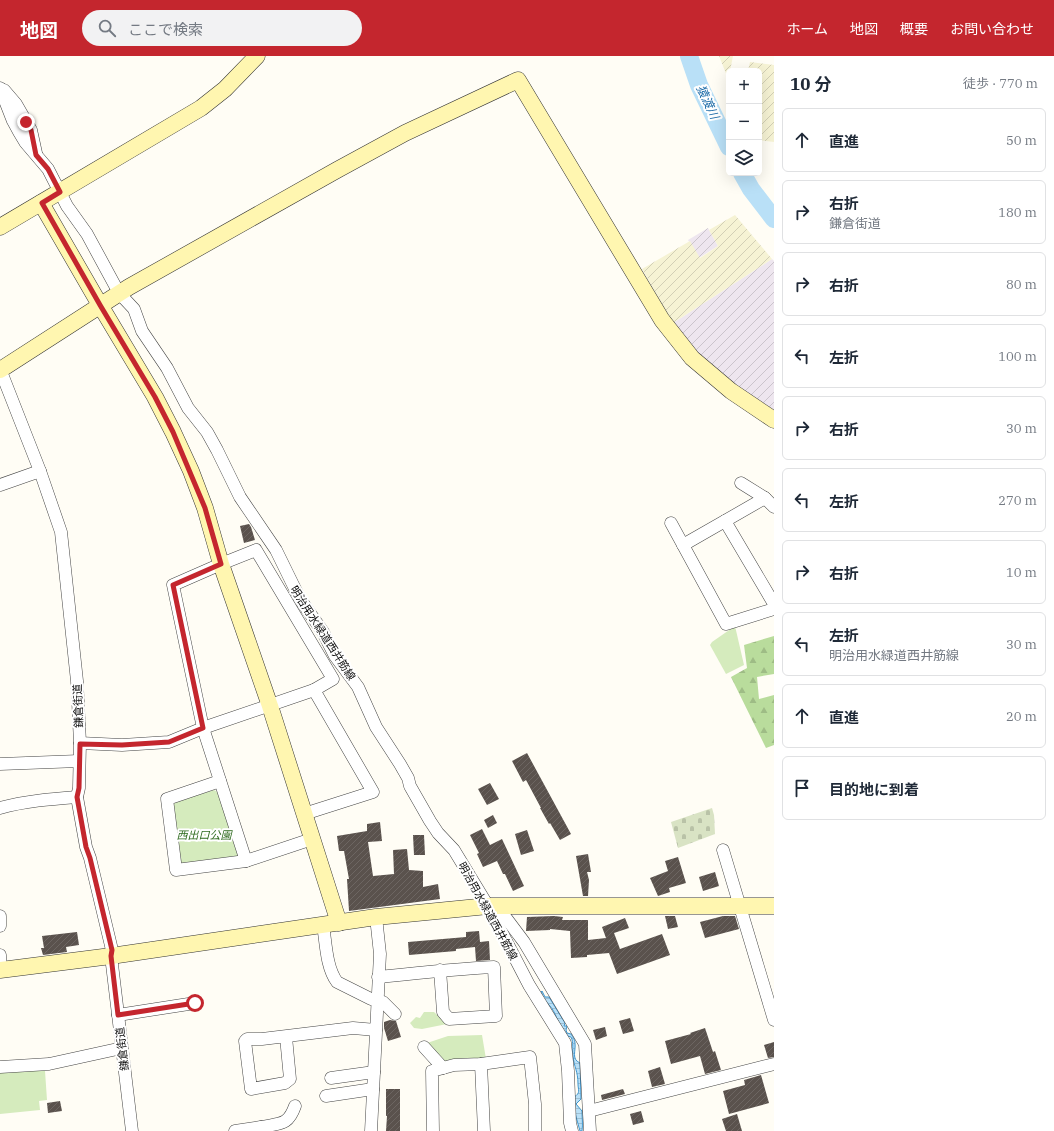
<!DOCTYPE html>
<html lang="ja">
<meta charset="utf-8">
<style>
body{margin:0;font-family:"IBM Plex Serif","Noto Sans JP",serif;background:#f2f2f3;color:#1f2937}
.controls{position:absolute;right:12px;top:12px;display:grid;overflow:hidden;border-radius:6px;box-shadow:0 4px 16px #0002}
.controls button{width:36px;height:36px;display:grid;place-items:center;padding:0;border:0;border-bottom:1px solid #e0e1e3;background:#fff;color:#1f2937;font:20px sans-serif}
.stop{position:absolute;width:12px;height:12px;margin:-9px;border:3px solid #c4262e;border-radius:50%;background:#fff}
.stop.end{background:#c4262e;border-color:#fff;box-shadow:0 1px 4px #0008}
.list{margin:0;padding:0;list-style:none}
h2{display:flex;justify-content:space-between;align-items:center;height:52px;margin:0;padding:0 16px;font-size:17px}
h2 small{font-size:13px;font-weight:400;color:#747a83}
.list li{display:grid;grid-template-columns:26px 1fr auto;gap:12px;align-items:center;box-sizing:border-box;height:64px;margin:0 8px 8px;padding:0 8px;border:1px solid #e0e1e3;border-radius:6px}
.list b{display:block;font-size:15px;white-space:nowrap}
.list p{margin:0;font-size:13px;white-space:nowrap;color:#747a83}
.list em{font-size:13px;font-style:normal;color:#747a83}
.icon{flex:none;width:22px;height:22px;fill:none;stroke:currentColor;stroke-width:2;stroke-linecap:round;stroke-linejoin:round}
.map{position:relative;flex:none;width:774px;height:1075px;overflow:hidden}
header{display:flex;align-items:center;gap:24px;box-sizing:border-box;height:56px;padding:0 20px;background:#c4262e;color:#fff}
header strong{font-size:19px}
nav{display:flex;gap:22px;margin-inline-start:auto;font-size:14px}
.search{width:280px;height:36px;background:#f2f2f3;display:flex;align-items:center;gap:10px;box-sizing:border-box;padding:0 14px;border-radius:22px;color:#747a83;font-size:15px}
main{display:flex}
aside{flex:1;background:#fff}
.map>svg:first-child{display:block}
</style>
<header>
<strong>地図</strong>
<div class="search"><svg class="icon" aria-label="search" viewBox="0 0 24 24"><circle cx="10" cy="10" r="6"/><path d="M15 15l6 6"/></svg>ここで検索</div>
<nav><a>ホーム</a><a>地図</a><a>概要</a><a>お問い合わせ</a></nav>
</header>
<main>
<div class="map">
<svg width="774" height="1075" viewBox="0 0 774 1075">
<defs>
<pattern id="industrial-furrows" width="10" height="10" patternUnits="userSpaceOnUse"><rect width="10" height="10" fill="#eee6ef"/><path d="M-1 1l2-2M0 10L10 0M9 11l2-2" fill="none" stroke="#cbc4cc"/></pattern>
<pattern id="farmland-furrows" width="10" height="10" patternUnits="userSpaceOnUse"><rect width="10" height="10" fill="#f6f3d4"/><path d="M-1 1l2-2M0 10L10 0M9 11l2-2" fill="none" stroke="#d2cfb5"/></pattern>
<pattern id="forest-firs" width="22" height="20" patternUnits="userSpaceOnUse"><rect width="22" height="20" fill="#b9dc9c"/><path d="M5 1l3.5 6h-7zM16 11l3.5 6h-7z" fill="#9ebc85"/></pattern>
<pattern id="cemetery-stones" width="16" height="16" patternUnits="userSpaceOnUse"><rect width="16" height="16" fill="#d9e3c4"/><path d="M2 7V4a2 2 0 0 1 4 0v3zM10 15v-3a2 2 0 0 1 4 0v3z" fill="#b9c2a7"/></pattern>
<pattern id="water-rules" width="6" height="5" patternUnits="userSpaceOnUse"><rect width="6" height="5" fill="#b9e0f7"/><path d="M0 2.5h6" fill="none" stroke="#9ebfd3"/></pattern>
<pattern id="building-hatch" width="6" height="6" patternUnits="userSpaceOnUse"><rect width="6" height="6" fill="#5a524d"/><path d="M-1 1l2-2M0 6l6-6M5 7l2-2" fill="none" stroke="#6d6662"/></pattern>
</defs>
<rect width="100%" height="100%" fill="#fffdf5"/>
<g fill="url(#industrial-furrows)">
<polygon points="708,172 718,190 699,202 688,184"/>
<polygon points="772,203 774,205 774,354 732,327 700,299 673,267"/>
</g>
<g fill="url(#farmland-furrows)">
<polygon points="719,0 733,0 730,15 729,15 729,25"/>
<polygon points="750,6 774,9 774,86 759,84 759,15 748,15"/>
<polygon points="735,159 772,203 673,267 642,213 690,185 700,202 718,190 709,174"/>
</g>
<polygon fill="url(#forest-firs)" points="774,580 774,618 757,621 759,643 774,639 774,689 766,692 731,621 747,612 744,589"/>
<polygon fill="url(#cemetery-stones)" points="712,752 714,759 715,778 678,792 671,766"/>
<g fill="#d5ebbd">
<polygon points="735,570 744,609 726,618 710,589 712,586"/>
<polygon points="214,734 219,737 238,799 236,802 184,808 181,806 173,751 175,746"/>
<polygon points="424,956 434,956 447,968 422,973 414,972 410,967 416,961 420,962"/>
<polygon points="482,979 486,1003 446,1005 441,1004 427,987 448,980"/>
<polygon points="36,1014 45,1015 47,1044 39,1045 40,1054 0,1058 0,1016"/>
</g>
<path fill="url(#water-rules)" stroke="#3f96cf" d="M542 935 545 941H549L565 967 564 970H567L566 974 567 977 571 978C573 981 575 984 575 987 576 995 571 1003 580 1007L581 1043 576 1048 582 1055C582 1062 583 1068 582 1075H580L575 1057 574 1041C581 1037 578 1034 578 1028 578 1015 574 1011 573 1000 572 993 574 987 571 981L565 979C561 972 558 965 555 958 551 948 543 946 541 936Z"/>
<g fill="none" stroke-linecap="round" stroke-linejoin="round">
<g stroke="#b9e0f7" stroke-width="18">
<polyline points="689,0 699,29 729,91"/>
<polyline points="742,117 751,133 774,163"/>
</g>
</g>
<g fill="url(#building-hatch)">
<polygon points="249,468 251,471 255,484 244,487 240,470"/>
<polygon points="527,697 571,778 560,784 550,767 549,768 540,752 541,752 526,724 523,726 512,705"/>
<polygon points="490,727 499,743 487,749 478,733"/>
<polygon points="493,759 497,767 488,772 484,764"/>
<polygon points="380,766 382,785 368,786 373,820 394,818 393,794 407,793 409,814 423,815 423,831 438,828 440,843 349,855 347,823 349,823 344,795 339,795 337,780 367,775 367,768"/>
<polygon points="482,773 490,789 502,783 524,830 513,835 505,818 503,818 497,805 483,811 477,798 479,797 470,779"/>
<polygon points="527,774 534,795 521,799 515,778"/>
<polygon points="413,779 424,779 425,799 414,799"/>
<polygon points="588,798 591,816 587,816 589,824 588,840 583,840 576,800"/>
<polygon points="678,801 686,827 669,832 670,836 658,840 650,822 668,815 665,805"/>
<polygon points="715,816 719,830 703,835 699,821"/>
<polygon points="554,860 563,861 562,864 588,864 588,884 606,882 602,871 625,862 629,872 614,877 620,893 662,878 670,899 617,918 609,897 587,899 587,901 571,902 570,875 550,873 550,874 526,875 527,861"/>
<polygon points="665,860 675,860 678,871 668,873"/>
<polygon points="723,860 735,860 739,873 705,882 700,866"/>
<polygon points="479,875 480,886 489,885 490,904 476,905 475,891 456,893 456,895 409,899 408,886 466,881 466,876"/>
<polygon points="77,876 79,889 66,891 67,896 43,899 41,892 44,892 42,880"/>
<polygon points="630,962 634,975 623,978 619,965"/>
<polygon points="390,964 396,965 401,981 388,985 384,972 384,966"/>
<polygon points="605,971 607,980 596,984 593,974"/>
<polygon points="705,972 713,996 715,995 721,1014 705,1018 700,1000 671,1008 665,985 691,978 690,977"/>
<polygon points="774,986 774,1001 768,1002 764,989"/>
<polygon points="660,1011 665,1028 652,1031 648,1015"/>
<polygon points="761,1019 769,1047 729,1058 723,1035 745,1029 744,1024"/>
<polygon points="386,1033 400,1033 400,1075 386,1075 387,1060 386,1060"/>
<polygon points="623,1033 625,1038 602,1044 601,1039"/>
<polygon points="60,1045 62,1055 48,1057 47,1047"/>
<polygon points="641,1055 644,1066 633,1069 630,1058"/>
<polygon points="737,1058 742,1075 726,1075 722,1063"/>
</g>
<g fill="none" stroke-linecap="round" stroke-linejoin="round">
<defs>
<g id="street">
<polyline points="0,32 13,65 19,76 25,86 48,113 67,150 87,178 119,237 134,253 142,275 167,312 188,352 207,376 217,394 240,441 276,494 300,543 323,576 335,600 358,631 376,671 400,708 408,722 410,730 430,765 438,777 454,794 488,850 529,929 565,987 568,1015 570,1067 572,1075"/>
<polyline points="4,34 16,48 31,74 36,97"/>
<polyline points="0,313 40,415 61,476 77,625 80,687 79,732 77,741 86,791 90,802 112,894 111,900 132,1075"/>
<polyline points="741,427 765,442"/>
<polyline points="0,429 40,415"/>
<polyline points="774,451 765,442 683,489 726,568 774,553"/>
<polyline points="725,465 774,548"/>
<polyline points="671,467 683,489"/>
<polyline points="80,687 122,689 169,686 203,672 314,634"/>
<polyline points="0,708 79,705"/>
<polyline points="220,725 167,743 176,814 246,805"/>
<path d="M0 752C25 745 51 743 77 741"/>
<polyline points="304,758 373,736 314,634 333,623 256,494 221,508 173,529 203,672 246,805 312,783"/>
<polyline points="723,794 774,964"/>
<polyline points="497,850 524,886 585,988 590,1075"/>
<polyline points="0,860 0,870"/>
<path d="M323 869C326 887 326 911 337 926L371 943 383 946 395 958"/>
<polyline points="0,899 1,914"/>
<path d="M378 921C417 917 455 913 494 911L496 960 449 963 443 956 440 914"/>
<polyline points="118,959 195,947"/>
<polyline points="286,981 290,1023 285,1027 251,1033 245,985 247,983 262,983 353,972 376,974"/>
<polyline points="424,991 443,1012"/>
<polyline points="481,1008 484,1075"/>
<polyline points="0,1011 49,1008 122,992"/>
<polyline points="331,1022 374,1016"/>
<polyline points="326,1040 373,1033"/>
<polyline points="589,1055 774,1008"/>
<path d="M261 1071C280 1067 288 1070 295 1050"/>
<polyline points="235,1075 261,1071 261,1075"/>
<polyline points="371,1075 380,898 376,861"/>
<polyline points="433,1075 432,1015 454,1009 481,1008 530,1001 535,1048 535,1075"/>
</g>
<g id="secondary">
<polyline points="41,147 100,249 155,341 173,376 191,415 205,452 221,508 270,650 339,867"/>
<polyline points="0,171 201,52 225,33 257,0"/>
<polyline points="0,314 129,231 337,114 405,77 518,24 662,264 692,302 731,335 774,364"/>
<polyline points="0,914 111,900 376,861 488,850 774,850"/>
</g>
</defs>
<use href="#street" stroke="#444" stroke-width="13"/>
<use href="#secondary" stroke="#333" stroke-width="17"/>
<use href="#street" stroke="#fff" stroke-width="12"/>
<use href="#secondary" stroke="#fff6b0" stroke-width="16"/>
</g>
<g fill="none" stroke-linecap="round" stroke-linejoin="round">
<polyline stroke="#c4262e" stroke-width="5" points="26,66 31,74 36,99 48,113 60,136 42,147 100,249 155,341 173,376 205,452 221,508 173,529 203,672 169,686 122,689 80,688 79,732 77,741 86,791 90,802 112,894 111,900 118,959 195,947"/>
</g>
<g text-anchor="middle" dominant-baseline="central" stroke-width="4" stroke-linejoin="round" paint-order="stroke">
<g font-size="11" fill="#111" stroke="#fff">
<text transform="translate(323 577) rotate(57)">明治用水緑道西井筋線</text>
<text transform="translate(78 650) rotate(-92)">鎌倉街道</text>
<text transform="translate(488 855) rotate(61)">明治用水緑道西井筋線</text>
<text transform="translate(122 993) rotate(-97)">鎌倉街道</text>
</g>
<g font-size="11" font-style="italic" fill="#2f6b1f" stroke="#fff">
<text x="204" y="779">西出口公園</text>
</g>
<g font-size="12" font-style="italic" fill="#1768a6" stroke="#fff">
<text transform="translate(708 46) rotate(65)">猿渡川</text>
</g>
</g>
</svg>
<div class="controls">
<button>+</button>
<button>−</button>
<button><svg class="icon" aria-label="layers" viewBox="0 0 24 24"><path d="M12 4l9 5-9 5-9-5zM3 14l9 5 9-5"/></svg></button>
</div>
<div class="stop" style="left:195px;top:947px"></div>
<div class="stop end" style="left:26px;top:66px"></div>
</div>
<aside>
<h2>10 分<small>徒歩 · 770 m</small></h2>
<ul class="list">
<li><svg class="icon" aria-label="ahead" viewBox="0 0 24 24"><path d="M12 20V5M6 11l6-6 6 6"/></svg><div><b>直進</b></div><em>50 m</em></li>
<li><svg class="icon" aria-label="right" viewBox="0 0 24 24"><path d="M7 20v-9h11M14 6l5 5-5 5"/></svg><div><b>右折</b><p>鎌倉街道</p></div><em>180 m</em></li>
<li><svg class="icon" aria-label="right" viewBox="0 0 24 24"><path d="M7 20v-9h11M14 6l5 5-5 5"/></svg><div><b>右折</b></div><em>80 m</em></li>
<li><svg class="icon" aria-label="left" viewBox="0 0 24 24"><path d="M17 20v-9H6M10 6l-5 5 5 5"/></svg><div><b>左折</b></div><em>100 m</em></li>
<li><svg class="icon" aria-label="right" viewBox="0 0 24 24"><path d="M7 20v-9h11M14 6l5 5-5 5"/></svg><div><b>右折</b></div><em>30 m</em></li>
<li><svg class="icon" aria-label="left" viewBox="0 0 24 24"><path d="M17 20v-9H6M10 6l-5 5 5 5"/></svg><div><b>左折</b></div><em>270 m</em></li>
<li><svg class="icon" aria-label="right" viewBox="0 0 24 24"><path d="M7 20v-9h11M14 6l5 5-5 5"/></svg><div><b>右折</b></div><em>10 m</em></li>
<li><svg class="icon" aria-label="left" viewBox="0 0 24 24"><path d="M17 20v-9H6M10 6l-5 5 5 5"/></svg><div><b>左折</b><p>明治用水緑道西井筋線</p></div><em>30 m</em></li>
<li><svg class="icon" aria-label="ahead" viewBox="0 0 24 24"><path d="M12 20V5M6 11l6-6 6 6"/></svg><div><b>直進</b></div><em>20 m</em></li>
<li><svg class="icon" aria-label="arrive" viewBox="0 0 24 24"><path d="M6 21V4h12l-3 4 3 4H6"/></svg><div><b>目的地に到着</b></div></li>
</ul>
</aside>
</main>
